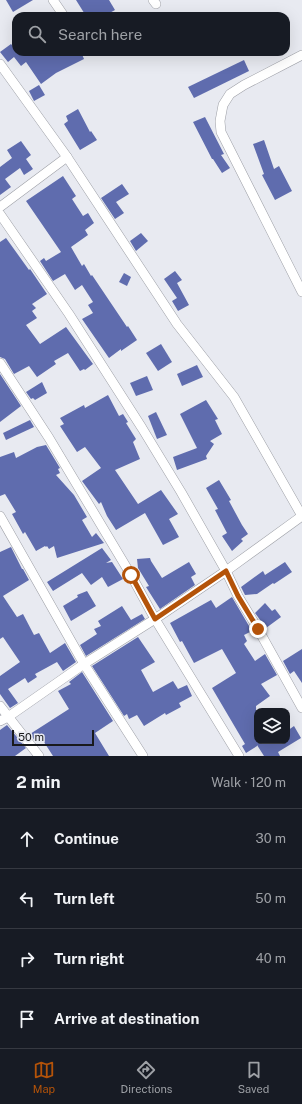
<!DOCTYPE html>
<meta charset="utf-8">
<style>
body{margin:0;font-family:"Public Sans",sans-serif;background:#20242c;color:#f1f3f6}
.controls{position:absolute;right:12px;bottom:12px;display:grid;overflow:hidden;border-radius:8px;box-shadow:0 4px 16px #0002}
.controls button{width:36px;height:36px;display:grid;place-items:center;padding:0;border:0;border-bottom:1px solid #363941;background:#171b24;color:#f1f3f6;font:20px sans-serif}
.scale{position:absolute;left:12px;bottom:10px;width:82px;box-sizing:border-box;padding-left:4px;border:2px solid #191a1c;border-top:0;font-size:11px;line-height:14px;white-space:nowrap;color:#191a1c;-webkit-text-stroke:3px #e8eaf1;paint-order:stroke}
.stop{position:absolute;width:12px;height:12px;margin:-9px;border:3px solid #b45309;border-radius:50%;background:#fff}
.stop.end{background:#b45309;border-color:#fff;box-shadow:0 1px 4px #0008}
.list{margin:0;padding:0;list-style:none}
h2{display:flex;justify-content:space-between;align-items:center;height:52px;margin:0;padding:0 16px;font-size:17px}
h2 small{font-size:13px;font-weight:400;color:#9ea1a6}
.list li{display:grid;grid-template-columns:26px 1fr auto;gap:12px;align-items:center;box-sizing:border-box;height:60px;padding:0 16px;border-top:1px solid #363941}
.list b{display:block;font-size:15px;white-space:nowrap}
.list em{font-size:13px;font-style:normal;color:#9ea1a6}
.icon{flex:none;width:22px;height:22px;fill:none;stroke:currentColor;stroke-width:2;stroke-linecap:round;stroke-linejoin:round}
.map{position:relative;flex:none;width:302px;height:756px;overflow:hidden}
.search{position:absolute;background:#171b24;box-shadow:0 4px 16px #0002;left:12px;right:12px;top:12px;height:44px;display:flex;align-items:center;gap:10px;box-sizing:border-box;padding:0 14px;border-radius:12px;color:#9ea1a6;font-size:15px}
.sheet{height:292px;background:#171b24}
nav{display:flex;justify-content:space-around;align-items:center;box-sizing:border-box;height:56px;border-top:1px solid #363941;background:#171b24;font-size:11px;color:#9ea1a6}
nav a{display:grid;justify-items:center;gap:2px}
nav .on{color:#b45309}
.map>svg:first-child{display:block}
</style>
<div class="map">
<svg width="302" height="756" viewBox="0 0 302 756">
<rect width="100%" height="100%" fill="#e8eaf1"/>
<g fill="#5f6cae">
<polygon points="6,0 33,0 13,12"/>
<polygon points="76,0 109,0 115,10 104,16 86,16"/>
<polygon points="11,44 16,50 16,52 81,52 84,59 56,73 41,84 26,62 21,66 14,57 8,62 0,52"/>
<polygon points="244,60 249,71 194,98 188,87"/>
<polygon points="39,85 45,95 34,101 29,91"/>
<polygon points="78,109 90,132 91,131 97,140 80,150 64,124 68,121 66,116"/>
<polygon points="205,117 224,154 221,155 230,168 222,173 213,159 212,159 193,122"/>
<polygon points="264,140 274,169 279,166 292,191 275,200 262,175 264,174 253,144"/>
<polygon points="21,141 31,155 26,159 33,169 24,175 20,168 5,179 11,187 0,195 0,167 12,158 7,150"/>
<polygon points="63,176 76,196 72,199 83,216 88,213 94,223 85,230 88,235 71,247 82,266 84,264 91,276 92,275 127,327 128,326 137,340 121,351 121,349 109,358 82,319 93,313 88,305 93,302 82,285 75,290 65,274 53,281 40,261 44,258 46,261 61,252 26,201"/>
<polygon points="122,184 129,194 116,202 124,213 115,219 101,198"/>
<polygon points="141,233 148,241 136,251 130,241"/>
<polygon points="6,238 29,270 30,269 47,294 32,304 36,308 32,311 37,318 26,325 40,344 66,327 93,364 85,370 84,369 80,371 68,353 54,361 56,364 37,377 29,366 14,374 5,359 0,357 0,242"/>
<polygon points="175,271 182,280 177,283 189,305 178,311 172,301 177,298 164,279"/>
<polygon points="124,273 131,277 127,286 119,282"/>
<polygon points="161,344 172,362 158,371 146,353"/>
<polygon points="197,365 203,377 182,386 177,374"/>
<polygon points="0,374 21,406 0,422"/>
<polygon points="147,376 153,390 136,396 130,383"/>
<polygon points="42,382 47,393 35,400 33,398 31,399 26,392"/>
<polygon points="108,395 119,416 123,414 128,422 126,423 136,439 133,442 140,459 115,470 138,504 161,490 178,514 169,519 179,537 163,545 145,513 116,530 107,516 101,502 99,504 82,481 101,468 85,447 77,452 60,426 64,424 60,418 84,405 85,408"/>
<polygon points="206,400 218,419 215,420 222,434 210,441 214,444 206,456 207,459 177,470 173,457 197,448 180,414"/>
<polygon points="156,412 167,435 157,439 148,416"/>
<polygon points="30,420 34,427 6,440 3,433"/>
<polygon points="46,445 60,468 58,469 60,473 56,475 74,495 87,517 82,520 92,537 96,533 104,543 57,558 54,546 49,549 47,546 46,547 45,546 36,551 25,532 23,534 12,514 16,512 5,494 0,496 0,457 14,452 16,458 37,447"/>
<polygon points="219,480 231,500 229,501 242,525 248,534 241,539 243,541 232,551 222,536 227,533 215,510 218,509 206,488"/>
<polygon points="11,547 22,569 23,569 29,580 3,596 17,617 23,614 34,635 39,633 50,653 65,643 76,662 63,671 57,662 35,674 37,677 28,683 25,678 8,689 18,703 10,708 0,694 0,676 20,662 3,637 0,639 0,552"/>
<polygon points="102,548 111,560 106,563 112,562 123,579 108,587 102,577 91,585 82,573 53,591 47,582"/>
<polygon points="150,558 151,561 162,578 189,562 196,574 191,577 195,585 160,609 146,587 149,586 138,568 137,559"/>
<polygon points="285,562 292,572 274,584 273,583 257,594 245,595 241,587 263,571 265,575"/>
<polygon points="87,591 96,606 71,621 63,606 78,597 77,595"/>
<polygon points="232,597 252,631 244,635 247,641 244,644 255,661 265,654 277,675 261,684 270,696 256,706 257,741 287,741 287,731 294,726 301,738 278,752 280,756 264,756 257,745 257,746 246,753 242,746 245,744 212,688 236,673 222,649 194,663 182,641 180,642 170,623 211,600 216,608"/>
<polygon points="265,603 272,611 275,609 281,617 266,628 255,613"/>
<polygon points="122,606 131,620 142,614 145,619 86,656 80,645 97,634 94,629 101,626 98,621"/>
<polygon points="138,637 155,662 141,670 153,692 173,681 178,689 187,685 192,696 179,703 181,707 166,715 165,713 144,726 137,715 129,719 127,714 124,716 92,666"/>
<polygon points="302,649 302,683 294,671 290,674 283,661"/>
<polygon points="82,672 113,721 95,733 109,756 53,756 42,739 38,741 38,739 35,741 30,734 69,709 58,691 71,684 69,682"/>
<polygon points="7,725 26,748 15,756 0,756 0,730"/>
</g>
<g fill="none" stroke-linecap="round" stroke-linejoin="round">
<defs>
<g id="minor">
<polyline points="53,0 64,16"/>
<polyline points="153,0 156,4"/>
<polyline points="302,55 244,85 230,94 223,105 220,121 221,132 302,292"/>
<polyline points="0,64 67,157 177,324 234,397 302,516"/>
<polyline points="0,207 67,157"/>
<polyline points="0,214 69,314 142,428 181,492 226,571 238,596 258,629 302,708"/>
<polyline points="0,363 49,438 131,575 155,619 239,756"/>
<polyline points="0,516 84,664 143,756"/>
<polyline points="0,706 39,756"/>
<polyline points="0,721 8,717 84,664 155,619 226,571 302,516"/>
</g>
</defs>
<use href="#minor" stroke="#9ea0a7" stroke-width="10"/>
<use href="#minor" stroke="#fff" stroke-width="9"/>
</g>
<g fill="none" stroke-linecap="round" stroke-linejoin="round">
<polyline stroke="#b45309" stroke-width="5" points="131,575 155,619 226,571 238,596 258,629"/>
</g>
</svg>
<div class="controls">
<button><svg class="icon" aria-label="layers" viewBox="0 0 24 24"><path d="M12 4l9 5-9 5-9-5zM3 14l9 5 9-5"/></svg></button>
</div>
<div class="scale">50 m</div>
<div class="stop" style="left:131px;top:575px"></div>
<div class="stop end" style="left:258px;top:629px"></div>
<div class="search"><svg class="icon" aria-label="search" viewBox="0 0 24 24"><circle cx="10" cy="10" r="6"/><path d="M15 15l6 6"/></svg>Search here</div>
</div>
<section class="sheet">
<h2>2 min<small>Walk · 120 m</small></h2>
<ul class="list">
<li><svg class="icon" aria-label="ahead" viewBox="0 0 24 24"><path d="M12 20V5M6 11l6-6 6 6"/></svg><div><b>Continue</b></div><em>30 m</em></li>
<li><svg class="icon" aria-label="left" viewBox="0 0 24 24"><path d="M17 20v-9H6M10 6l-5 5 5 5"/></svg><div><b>Turn left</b></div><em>50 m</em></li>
<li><svg class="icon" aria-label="right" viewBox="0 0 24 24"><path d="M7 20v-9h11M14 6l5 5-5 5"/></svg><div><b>Turn right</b></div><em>40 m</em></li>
<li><svg class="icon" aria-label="arrive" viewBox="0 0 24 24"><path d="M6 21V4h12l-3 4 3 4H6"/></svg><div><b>Arrive at destination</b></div></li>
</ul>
</section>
<nav>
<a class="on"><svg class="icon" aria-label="map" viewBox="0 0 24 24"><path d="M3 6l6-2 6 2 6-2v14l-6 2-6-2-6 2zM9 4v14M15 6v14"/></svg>Map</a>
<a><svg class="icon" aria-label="directions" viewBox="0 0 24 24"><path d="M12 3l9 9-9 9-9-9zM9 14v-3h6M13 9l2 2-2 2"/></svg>Directions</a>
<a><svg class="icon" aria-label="saved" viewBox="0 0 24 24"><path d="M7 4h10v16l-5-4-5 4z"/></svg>Saved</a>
</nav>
